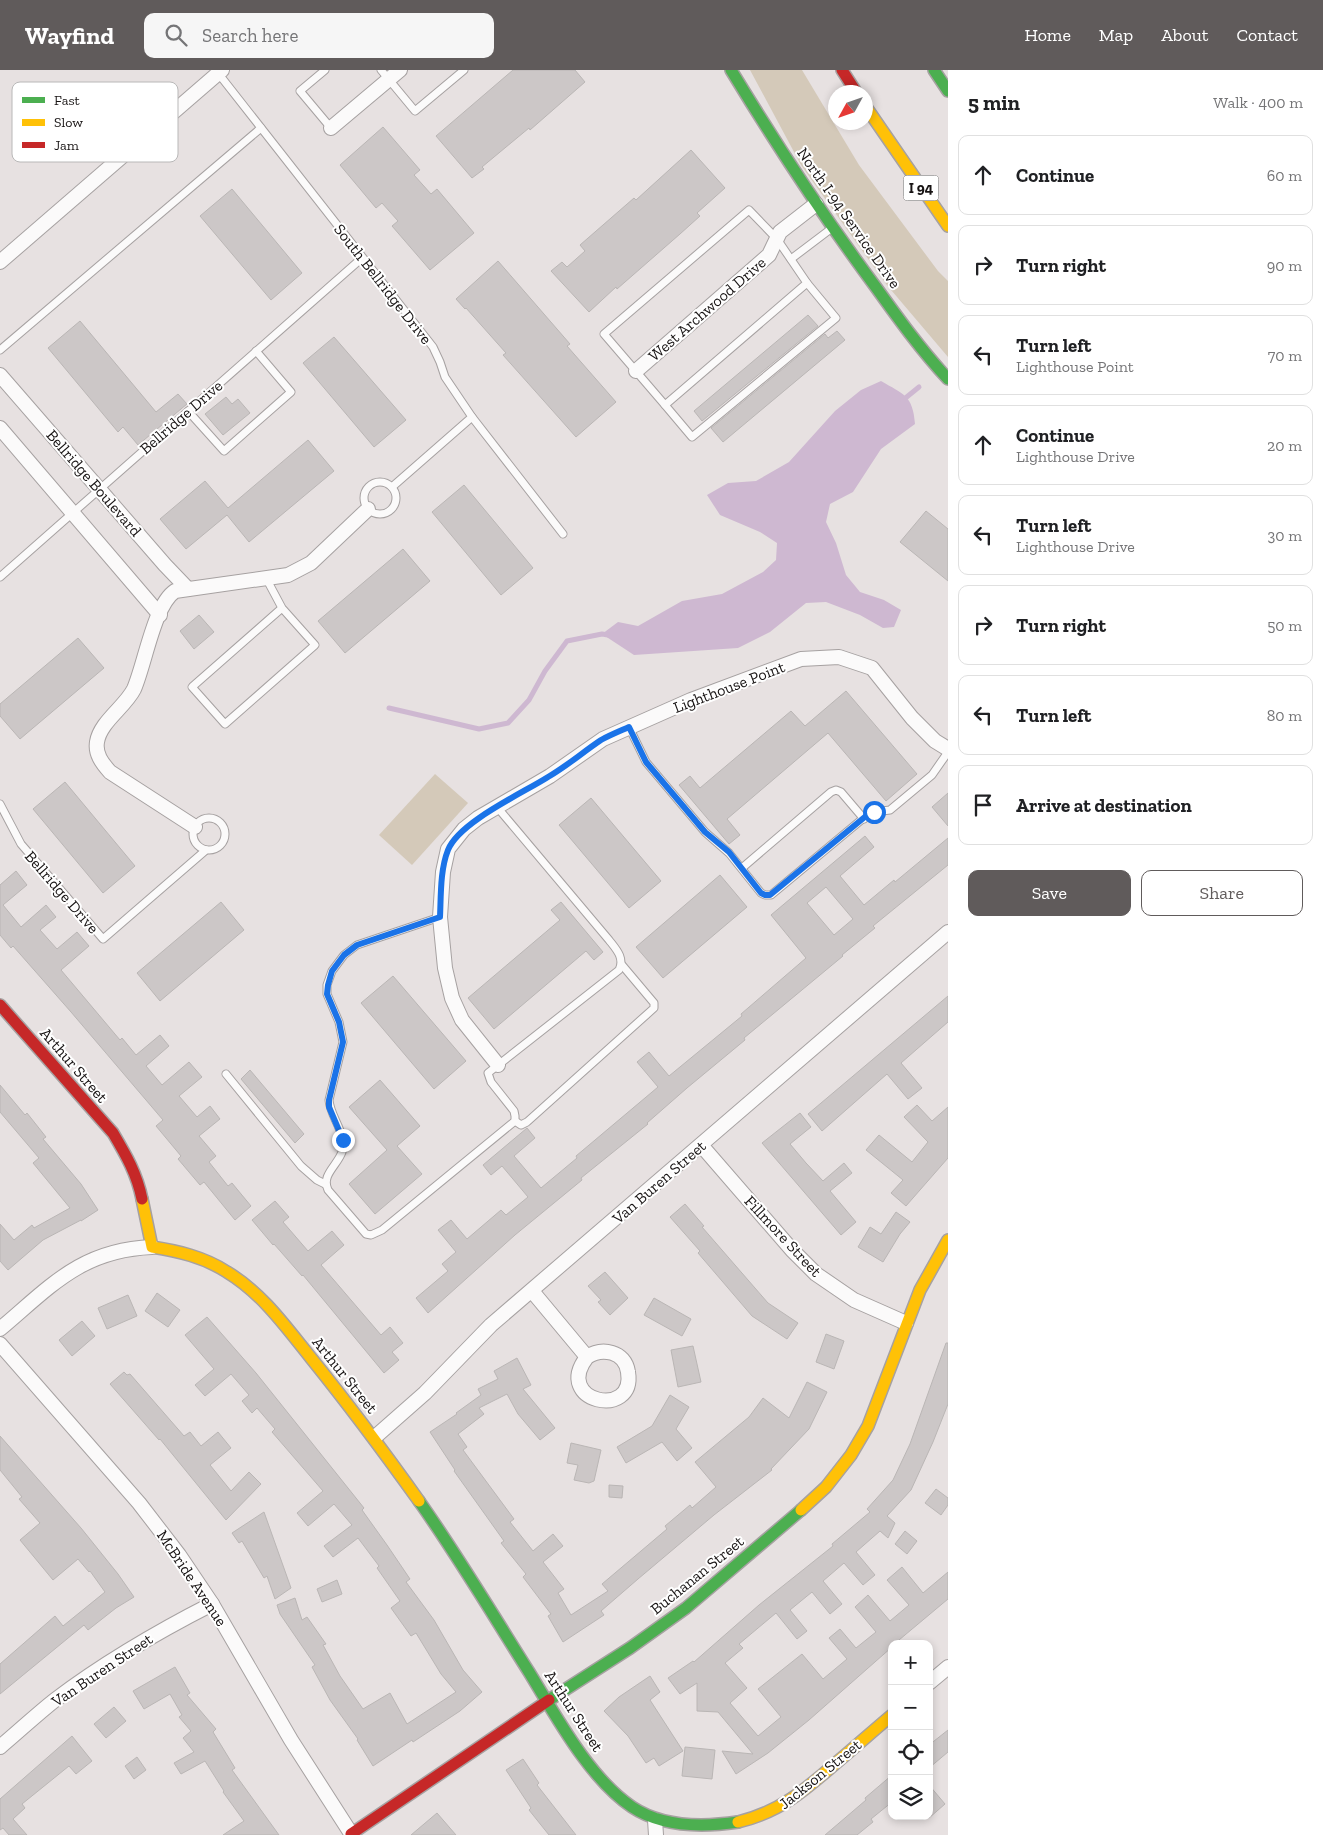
<!DOCTYPE html>
<meta charset="utf-8">
<style>
body{margin:0;font-family:"Zilla Slab",serif;background:#f6f6f6;color:#202124}
.controls{position:absolute;right:15px;bottom:15px;display:grid;overflow:hidden;border-radius:10px;box-shadow:0 2px 8px #0003}
.controls button{width:45px;height:45px;display:grid;place-items:center;padding:0;border:0;border-bottom:1px solid #e0e0e0;background:#fff;color:#202124;font:25px sans-serif}
.compass{position:absolute;left:828px;top:15px;width:45px;height:45px;border-radius:50%;background:#fff;box-shadow:0 2px 8px #0003;rotate:230deg}
.stop{position:absolute;width:15px;height:15px;margin:-11px;border:4px solid #1a73e8;border-radius:50%;background:#fff}
.stop.end{background:#1a73e8;border-color:#fff;box-shadow:0 1px 5px #0008}
.list{margin:0;padding:0;list-style:none}
h2{display:flex;justify-content:space-between;align-items:center;height:65px;margin:0;padding:0 20px;font-size:21px}
h2 small{font-size:16px;font-weight:400;color:#757577}
.list li{display:grid;grid-template-columns:32px 1fr auto;gap:15px;align-items:center;box-sizing:border-box;height:80px;margin:0 10px 10px;padding:0 10px;border:1px solid #e0e0e0;border-radius:10px}
.list b{display:block;font-size:19px;white-space:nowrap}
.list p{margin:0;font-size:16px;white-space:nowrap;color:#757577}
.list em{font-size:16px;font-style:normal;color:#757577}
.actions{display:flex;gap:10px;padding:15px 20px}
.actions a{flex:1;padding:11px 0;border:1px solid #605b5b;border-radius:10px;text-align:center;font-size:18px;color:#605b5b}
.actions .main{background:#605b5b;color:#fff}
.icon{flex:none;width:28px;height:28px;fill:none;stroke:currentColor;stroke-width:2;stroke-linecap:round;stroke-linejoin:round}
.map{position:relative;flex:none;width:948px;height:1765px;overflow:hidden}
header{display:flex;align-items:center;gap:30px;box-sizing:border-box;height:70px;padding:0 25px;background:#605b5b;color:#fff}
header strong{font-size:24px}
nav{display:flex;gap:28px;margin-inline-start:auto;font-size:18px}
.search{width:350px;height:45px;background:#f6f6f6;display:flex;align-items:center;gap:12px;box-sizing:border-box;padding:0 18px;border-radius:10px;color:#757577;font-size:19px}
main{display:flex}
aside{flex:1;background:#fff}
.map>svg:first-child{display:block}
</style>
<header>
<strong>Wayfind</strong>
<div class="search"><svg class="icon" aria-label="search" viewBox="0 0 24 24"><circle cx="10" cy="10" r="6"/><path d="M15 15l6 6"/></svg>Search here</div>
<nav><a>Home</a><a>Map</a><a>About</a><a>Contact</a></nav>
</header>
<main>
<div class="map">
<svg width="948" height="1765" viewBox="0 0 948 1765">
<rect width="100%" height="100%" fill="#e7e1e1"/>
<g fill="#d4c9b9">
<polygon points="750,0 802,0 859,95 938,201 948,211 948,287 886,214 801,95"/>
<polygon points="435,704 468,733 412,795 379,765"/>
</g>
<path fill="#ceb8d1" d="M881 311C903 324 913 325 915 354L881 379 853 422 830 434 826 452 836 473 846 505 860 522 884 530 901 540 894 557 883 558 860 545 826 532 806 533 770 562 738 578 634 585 602 564 618 552 638 556 682 531 722 524 763 502 776 490 777 473 760 462 720 445 707 425 728 413 756 411 789 392 835 341 861 320Z"/>
<g fill="none" stroke-linecap="round" stroke-linejoin="round">
<g stroke="#ceb8d1" stroke-width="5">
<polyline points="903,330 919,317"/>
<polyline points="389,638 479,659 508,653 529,630 545,601 567,571 602,564 608,565"/>
</g>
</g>
<g fill="#ccc7c7" stroke="#bab6b5" fill-rule="evenodd">
<polygon points="513,0 575,0 585,12 530,60 529,58 482,97 484,99 472,108 436,66"/>
<polygon points="383,57 420,100 414,105 431,124 437,119 474,163 430,200 392,156 398,151 382,133 376,138 340,95"/>
<polygon points="691,80 725,118 697,143 700,146 680,164 617,219 616,217 589,242 551,201 562,192 567,197 585,181 580,175 634,128 636,130"/>
<polygon points="232,119 302,203 271,230 200,146"/>
<polygon points="498,191 570,274 567,276 616,332 576,367 503,285 506,283 466,238 465,239 456,229"/>
<polygon points="808,245 818,256 702,351 694,341"/>
<polygon points="80,251 156,342 178,324 187,334 138,375 123,357 118,362 48,278"/>
<polygon points="837,261 845,270 723,372 711,358 825,264 828,268"/>
<polygon points="334,267 406,350 374,377 303,293"/>
<polygon points="226,327 232,334 238,329 250,343 223,365 205,344"/>
<polygon points="308,370 334,401 249,472 227,445 186,479 160,449 205,411 228,438"/>
<polygon points="464,415 533,498 501,525 432,442"/>
<polygon points="926,441 948,459 948,511 900,472"/>
<polygon points="403,479 430,511 345,583 318,551"/>
<polygon points="199,545 214,562 194,579 180,561"/>
<polygon points="78,568 104,598 20,669 0,646 0,634"/>
<polygon points="846,621 917,704 886,731 828,663 727,749 740,765 729,774 679,715 690,706 700,718 791,641 805,656"/>
<polygon points="65,712 135,796 103,823 33,739"/>
<polygon points="948,723 948,756 932,737"/>
<polygon points="591,728 661,811 629,838 559,755"/>
<path d="M865 766 874 777 840 806 864 835 894 810 895 812 948 768V795L873 856 875 858 842 885 843 886 744 968 745 970 687 1018 647 1053 648 1054 581 1108 582 1110 515 1165 428 1243 416 1228 448 1201 442 1194 456 1182 438 1160 451 1150 467 1169 501 1140 506 1145 528 1127 502 1096 491 1105 483 1095 527 1058 535 1068 514 1086 541 1118 577 1088 576 1086 658 1017 637 992 649 982 669 1006 742 946 741 944 806 888 771 845ZM826 817 853 849 834 865 807 833Z"/>
<polygon points="16,801 27,815 3,835 21,857 46,835 56,847 40,860 57,879 77,862 89,876 61,900 120,970 122,968 136,985 160,965 169,976 146,996 162,1015 189,992 202,1007 179,1026 197,1047 210,1036 220,1049 199,1066 216,1086 209,1092 228,1116 232,1113 251,1136 235,1150 204,1112 200,1115 178,1089 181,1086 156,1056 163,1050 71,942 13,876 11,878 0,865 0,815"/>
<polygon points="720,805 747,837 663,908 636,877"/>
<polygon points="221,832 244,860 160,931 137,903"/>
<polygon points="561,832 603,882 594,890 586,881 494,959 468,928 560,850 551,840"/>
<polygon points="393,906 466,991 434,1019 361,933"/>
<polygon points="948,926 948,952 901,993 922,1018 908,1029 887,1004 822,1061 808,1044"/>
<polygon points="250,1000 304,1064 295,1073 241,1009"/>
<polygon points="380,1010 420,1056 397,1076 422,1104 375,1144 349,1114 387,1080 349,1037"/>
<polygon points="0,1015 25,1045 27,1043 46,1067 43,1069 81,1114 98,1140 81,1151 81,1150 43,1170 8,1200 0,1191 0,1154 14,1170 32,1155 34,1158 70,1138 33,1093 39,1088 0,1042"/>
<polygon points="917,1035 932,1051 948,1037 948,1088 906,1136 891,1123 903,1110 866,1080 879,1065 912,1092 928,1072 904,1047"/>
<polygon points="800,1043 811,1057 790,1074 806,1093 823,1111 844,1093 852,1103 830,1121 856,1152 841,1165 762,1073"/>
<polygon points="275,1131 289,1147 283,1152 308,1181 332,1161 344,1175 321,1195 381,1265 390,1257 403,1273 392,1282 399,1290 384,1303 303,1205 302,1206 274,1174 273,1175 252,1150"/>
<polygon points="685,1134 704,1156 702,1157 768,1233 798,1253 787,1269 752,1246 698,1183 700,1181 670,1147"/>
<polygon points="896,1142 910,1152 900,1164 883,1192 858,1177 870,1157 881,1164"/>
<polygon points="605,1202 628,1228 610,1245 598,1232 601,1230 588,1216"/>
<polygon points="157,1223 180,1240 168,1257 145,1241"/>
<polygon points="128,1225 137,1246 107,1259 98,1238"/>
<polygon points="654,1228 691,1249 682,1266 644,1245"/>
<polygon points="207,1247 256,1303 364,1438 362,1440 387,1475 410,1509 406,1512 434,1550 463,1600 482,1622 460,1641 413,1672 412,1670 373,1696 357,1670 358,1669 330,1630 312,1597 315,1595 280,1544 277,1535 295,1528 302,1550 307,1547 326,1574 323,1575 340,1606 363,1639 390,1623 407,1654 456,1622 441,1604 416,1563 411,1566 391,1538 400,1531 377,1498 379,1496 358,1468 333,1487 324,1476 352,1455 334,1434 308,1456 297,1443 323,1421 272,1362 275,1359 257,1338 252,1343 242,1331 249,1325 231,1304 205,1326 195,1315 214,1299 185,1265"/>
<polygon points="82,1251 95,1266 72,1286 59,1270"/>
<polygon points="826,1264 844,1271 834,1299 816,1292"/>
<polygon points="946,1273 948,1273 948,1334 933,1372 911,1420 887,1446 895,1453 888,1468 880,1461 856,1482 875,1505 863,1515 844,1493 823,1511 842,1534 830,1544 812,1522 790,1540 807,1561 797,1569 776,1543 739,1574 743,1578 725,1593 747,1618 730,1633 758,1666 781,1647 758,1619 802,1584 823,1609 847,1589 829,1568 840,1559 856,1578 876,1562 855,1537 868,1525 890,1551 909,1535 887,1510 902,1497 923,1523 948,1502 948,1529 899,1570 900,1571 896,1574 892,1574 892,1577 809,1650 768,1683 736,1704 722,1681 753,1684 718,1642 697,1641 697,1613 680,1624 668,1608 693,1591 694,1592 759,1535 833,1476 832,1474 870,1442 867,1439 893,1410 910,1374"/>
<polygon points="693,1276 701,1312 678,1317 671,1280"/>
<polygon points="517,1288 531,1315 523,1319 555,1358 540,1370 518,1344 507,1324 479,1338 484,1344 458,1364 467,1377 463,1380 514,1449 510,1452 533,1481 553,1464 563,1476 543,1492 564,1519 558,1523 571,1545 608,1521 602,1514 667,1459 665,1456 690,1435 692,1438 716,1417 695,1392 749,1347 763,1328 789,1348 807,1312 827,1322 809,1359 771,1399 772,1400 714,1445 638,1509 601,1541 604,1545 563,1572 548,1546 551,1544 523,1507 526,1504 501,1473 504,1471 454,1401 455,1400 430,1362 457,1344 456,1343 481,1325 478,1319 498,1309 494,1301"/>
<polygon points="124,1302 127,1305 130,1304 184,1366 190,1362 201,1376 218,1362 231,1378 210,1395 231,1421 249,1402 261,1414 226,1450 160,1369 159,1370 110,1314"/>
<polygon points="670,1325 689,1337 676,1359 692,1378 677,1391 662,1372 626,1393 617,1377 652,1356"/>
<polygon points="0,1366 81,1458 118,1504 134,1527 116,1538 88,1560 84,1555 0,1624 0,1594 55,1546 63,1556 105,1522 90,1501 89,1502 78,1489 53,1510 20,1470 40,1453 19,1429 22,1427 0,1400"/>
<polygon points="571,1373 601,1380 594,1411 589,1413 574,1410 578,1395 567,1393"/>
<polygon points="609,1415 623,1416 622,1428 609,1427"/>
<polygon points="936,1419 948,1428 948,1435 941,1445 925,1433"/>
<polygon points="264,1442 291,1518 275,1529 267,1506 264,1508 242,1471 239,1473 232,1463"/>
<polygon points="905,1461 917,1471 907,1484 895,1474"/>
<polygon points="337,1510 342,1524 322,1532 317,1519"/>
<polygon points="175,1597 190,1623 187,1625 216,1659 213,1662 235,1698 232,1700 279,1765 223,1765 244,1751 223,1722 224,1721 205,1691 181,1704 174,1693 194,1682 183,1668 191,1661 179,1647 182,1645 170,1624 144,1639 133,1621"/>
<polygon points="650,1606 660,1622 650,1630 683,1681 659,1696 654,1688 646,1693 628,1666 604,1641 619,1627"/>
<polygon points="114,1637 126,1651 106,1668 94,1654"/>
<polygon points="948,1660 948,1682 929,1698 929,1675"/>
<polygon points="72,1666 92,1691 76,1704 69,1696 22,1734 25,1738 13,1749 27,1765 9,1765 3,1758 0,1760 0,1729"/>
<polygon points="685,1677 715,1680 712,1709 682,1706"/>
<polygon points="137,1687 146,1700 134,1709 125,1696"/>
<polygon points="523,1689 539,1713 537,1715 576,1765 549,1765 529,1740 531,1738 506,1700"/>
<polygon points="892,1705 892,1732 871,1749 873,1752 857,1765 825,1765 866,1730 865,1728"/>
<polygon points="929,1715 945,1734 929,1748"/>
<polygon points="437,1743 456,1765 411,1765"/>
</g>
<g fill="none" stroke-linecap="round" stroke-linejoin="round">
<defs>
<g id="lane">
<polyline points="325,0 300,21 331,58"/>
<polyline points="381,0 415,41 464,0"/>
<polyline points="218,3 433,277 440,292 445,307 472,347 392,417"/>
<polygon points="749,140 777,169 807,213 665,335 604,264"/>
<polyline points="791,189 832,158"/>
<polyline points="0,280 261,58"/>
<polyline points="665,335 692,367 836,248 807,213"/>
<polyline points="188,341 224,381 291,322 256,281"/>
<polyline points="472,347 563,464"/>
<circle cx="380" cy="428" r="16"/>
<polyline points="0,507 362,188"/>
<polyline points="266,508 282,538 315,575 225,654 192,617 282,538"/>
<polyline points="629,657 646,692 705,762 729,783 761,823 765,825 771,825 866,746 874,742 890,740 932,705 948,682"/>
<polyline points="0,734 21,774 103,869 206,780"/>
<circle cx="209" cy="764" r="16"/>
<polyline points="742,798 831,722 836,720 841,722 864,749"/>
<path d="M440 847 357 875 344 885 332 901 327 915V924L339 952 343 972 329 1030C330 1047 348 1065 342 1082 337 1096 321 1105 328 1120L366 1164 371 1165 382 1160 515 1051V1046L514 1041 491 1012 488 1003 619 900C625 888 616 879 609 870L497 737"/>
<polyline points="226,1004 301,1096 317,1110 325,1114"/>
<polyline points="515,1051 521,1055 527,1052 654,938 654,933 622,895"/>
</g>
<g id="street">
<polyline points="331,58 400,0"/>
<polyline points="0,192 222,0"/>
<polyline points="636,301 769,185 780,162 816,134"/>
<polyline points="0,305 165,495 188,519"/>
<polyline points="0,358 160,545"/>
<path d="M195 757 110 702C102 693 95 684 97 672 100 652 125 637 134 619 145 594 154 535 175 521L288 505 311 493 368 439"/>
<polyline points="498,995 462,950 452,928 445,898 440,847 443,802 448,779 464,759 478,748 550,706 603,669 691,630 801,589 839,587 872,598 912,648 935,671 948,679"/>
<polyline points="701,1075 792,1180 816,1204 854,1230 906,1253"/>
<path d="M532 1221 587 1287C552 1332 636 1350 628 1302 625 1281 602 1277 587 1287"/>
<path d="M0 1259C51 1216 81 1180 152 1177"/>
<polyline points="0,1274 139,1433 179,1485 212,1534 291,1670 352,1765"/>
<polyline points="375,1367 425,1323 491,1255 948,862"/>
<polyline points="929,1613 948,1597"/>
<path d="M0 1677C18 1662 36 1645 55 1630 104 1593 157 1562 212 1534"/>
<polyline points="655,1750 656,1765"/>
</g>
<g id="fast">
<path d="M731 0C776 74 823 146 875 216 898 248 921 280 948 309"/>
<polyline points="934,0 948,21"/>
<path d="M419 1431C458 1486 493 1545 529 1602 556 1646 589 1708 632 1737 662 1757 704 1757 738 1752"/>
<polyline points="549,1630 630,1578 686,1538 801,1440"/>
</g>
<g id="slow">
<polyline points="866,37 948,156"/>
<path d="M142 1129 152 1177C178 1181 204 1187 227 1202 262 1223 286 1257 311 1288 349 1335 384 1382 419 1431"/>
<polyline points="801,1440 826,1417 851,1385 868,1356 920,1220 948,1170"/>
<path d="M738 1752C780 1742 805 1720 836 1693 855 1677 873 1661 892 1645"/>
</g>
<g id="jam">
<polyline points="842,0 856,22"/>
<path d="M0 935 113 1063C126 1085 137 1104 142 1129"/>
<polyline points="351,1764 549,1630"/>
</g>
</defs>
<use href="#lane" stroke="#a6a1a1" stroke-width="9"/>
<use href="#street" stroke="#a6a1a1" stroke-width="16"/>
<use href="#fast" stroke="#a6a1a1" stroke-width="14"/>
<use href="#slow" stroke="#a6a1a1" stroke-width="14"/>
<use href="#jam" stroke="#a6a1a1" stroke-width="14"/>
<use href="#lane" stroke="#fbfafa" stroke-width="7"/>
<use href="#street" stroke="#fbfafa" stroke-width="14"/>
<use href="#fast" stroke="#4caf50" stroke-width="11"/>
<use href="#slow" stroke="#ffc107" stroke-width="11"/>
<use href="#jam" stroke="#c62828" stroke-width="11"/>
</g>
<g fill="none" stroke-linecap="round" stroke-linejoin="round">
<path stroke="#1a73e8" stroke-width="6" d="M343 1070 329 1037V1030L343 972 339 952 327 924 328 915 332 901 344 885 357 875 440 847C441 826 440 800 448 780 459 752 523 723 548 707 567 696 583 682 601 670 610 665 620 661 629 657L646 692 705 762 729 782 761 823 765 825H770L866 746 874 742"/>
</g>
<g text-anchor="middle" dominant-baseline="central" stroke-width="4" stroke-linejoin="round" paint-order="stroke">
<rect fill="#fff" stroke="#5d5a5a" stroke-width="1" x="903.5" y="105.5" width="35" height="25" rx="4"/>
<g font-size="15" font-weight="bold" fill="#171313">
<text x="921" y="118">I 94</text>
</g>
<g font-size="16" fill="#171313" stroke="#fff">
<text transform="translate(849 148) rotate(55)">North I-94 Service Drive</text>
<text transform="translate(383 214) rotate(52)">South Bellridge Drive</text>
<text transform="translate(707 239) rotate(-41)">West Archwood Drive</text>
<text transform="translate(181 347) rotate(-41)">Bellridge Drive</text>
<text transform="translate(94 413) rotate(49)">Bellridge Boulevard</text>
<text transform="translate(729 617) rotate(-21)">Lighthouse Point</text>
<text transform="translate(62 822) rotate(49)">Bellridge Drive</text>
<text transform="translate(74 995) rotate(49)">Arthur Street</text>
<text transform="translate(659 1112) rotate(-41)">Van Buren Street</text>
<text transform="translate(783 1166) rotate(47)">Fillmore Street</text>
<text transform="translate(345 1305) rotate(51)">Arthur Street</text>
<text transform="translate(697 1505) rotate(-39)">Buchanan Street</text>
<text transform="translate(192 1508) rotate(56)">McBride Avenue</text>
<text transform="translate(102 1600) rotate(-34)">Van Buren Street</text>
<text transform="translate(574 1641) rotate(57)">Arthur Street</text>
<text transform="translate(820 1704) rotate(-39)">Jackson Street</text>
</g>
</g>
<rect x="12" y="12" width="166" height="80" rx="8" fill="#fff" stroke="#b9b8b8" stroke-width="1"/>
<rect x="22" y="27" width="23" height="6" fill="#4caf50"/>
<rect x="22" y="49" width="23" height="7" fill="#ffc107"/>
<rect x="22" y="72" width="23" height="6" fill="#c62828"/>
<g font-size="14" fill="#171313">
<text x="54" y="35">Fast</text>
<text x="54" y="57">Slow</text>
<text x="54" y="80">Jam</text>
</g>
</svg>
<div class="controls">
<button>+</button>
<button>−</button>
<button><svg class="icon" aria-label="locate" viewBox="0 0 24 24"><circle cx="12" cy="12" r="6"/><path d="M12 2v4M12 18v4M2 12h4M18 12h4"/></svg></button>
<button><svg class="icon" aria-label="layers" viewBox="0 0 24 24"><path d="M12 4l9 5-9 5-9-5zM3 14l9 5 9-5"/></svg></button>
</div>
<svg class="compass" viewBox="-18 -18 36 36"><path d="M0-13l5 13h-10z" fill="#e53935"/><path d="M0 13l5-13h-10z" fill="#757577"/></svg>
<div class="stop" style="left:874px;top:742px"></div>
<div class="stop end" style="left:343px;top:1070px"></div>
</div>
<aside>
<h2>5 min<small>Walk · 400 m</small></h2>
<ul class="list">
<li><svg class="icon" aria-label="ahead" viewBox="0 0 24 24"><path d="M12 20V5M6 11l6-6 6 6"/></svg><div><b>Continue</b></div><em>60 m</em></li>
<li><svg class="icon" aria-label="right" viewBox="0 0 24 24"><path d="M7 20v-9h11M14 6l5 5-5 5"/></svg><div><b>Turn right</b></div><em>90 m</em></li>
<li><svg class="icon" aria-label="left" viewBox="0 0 24 24"><path d="M17 20v-9H6M10 6l-5 5 5 5"/></svg><div><b>Turn left</b><p>Lighthouse Point</p></div><em>70 m</em></li>
<li><svg class="icon" aria-label="ahead" viewBox="0 0 24 24"><path d="M12 20V5M6 11l6-6 6 6"/></svg><div><b>Continue</b><p>Lighthouse Drive</p></div><em>20 m</em></li>
<li><svg class="icon" aria-label="left" viewBox="0 0 24 24"><path d="M17 20v-9H6M10 6l-5 5 5 5"/></svg><div><b>Turn left</b><p>Lighthouse Drive</p></div><em>30 m</em></li>
<li><svg class="icon" aria-label="right" viewBox="0 0 24 24"><path d="M7 20v-9h11M14 6l5 5-5 5"/></svg><div><b>Turn right</b></div><em>50 m</em></li>
<li><svg class="icon" aria-label="left" viewBox="0 0 24 24"><path d="M17 20v-9H6M10 6l-5 5 5 5"/></svg><div><b>Turn left</b></div><em>80 m</em></li>
<li><svg class="icon" aria-label="arrive" viewBox="0 0 24 24"><path d="M6 21V4h12l-3 4 3 4H6"/></svg><div><b>Arrive at destination</b></div></li>
</ul>
<div class="actions"><a class="main">Save</a><a>Share</a></div>
</aside>
</main>
